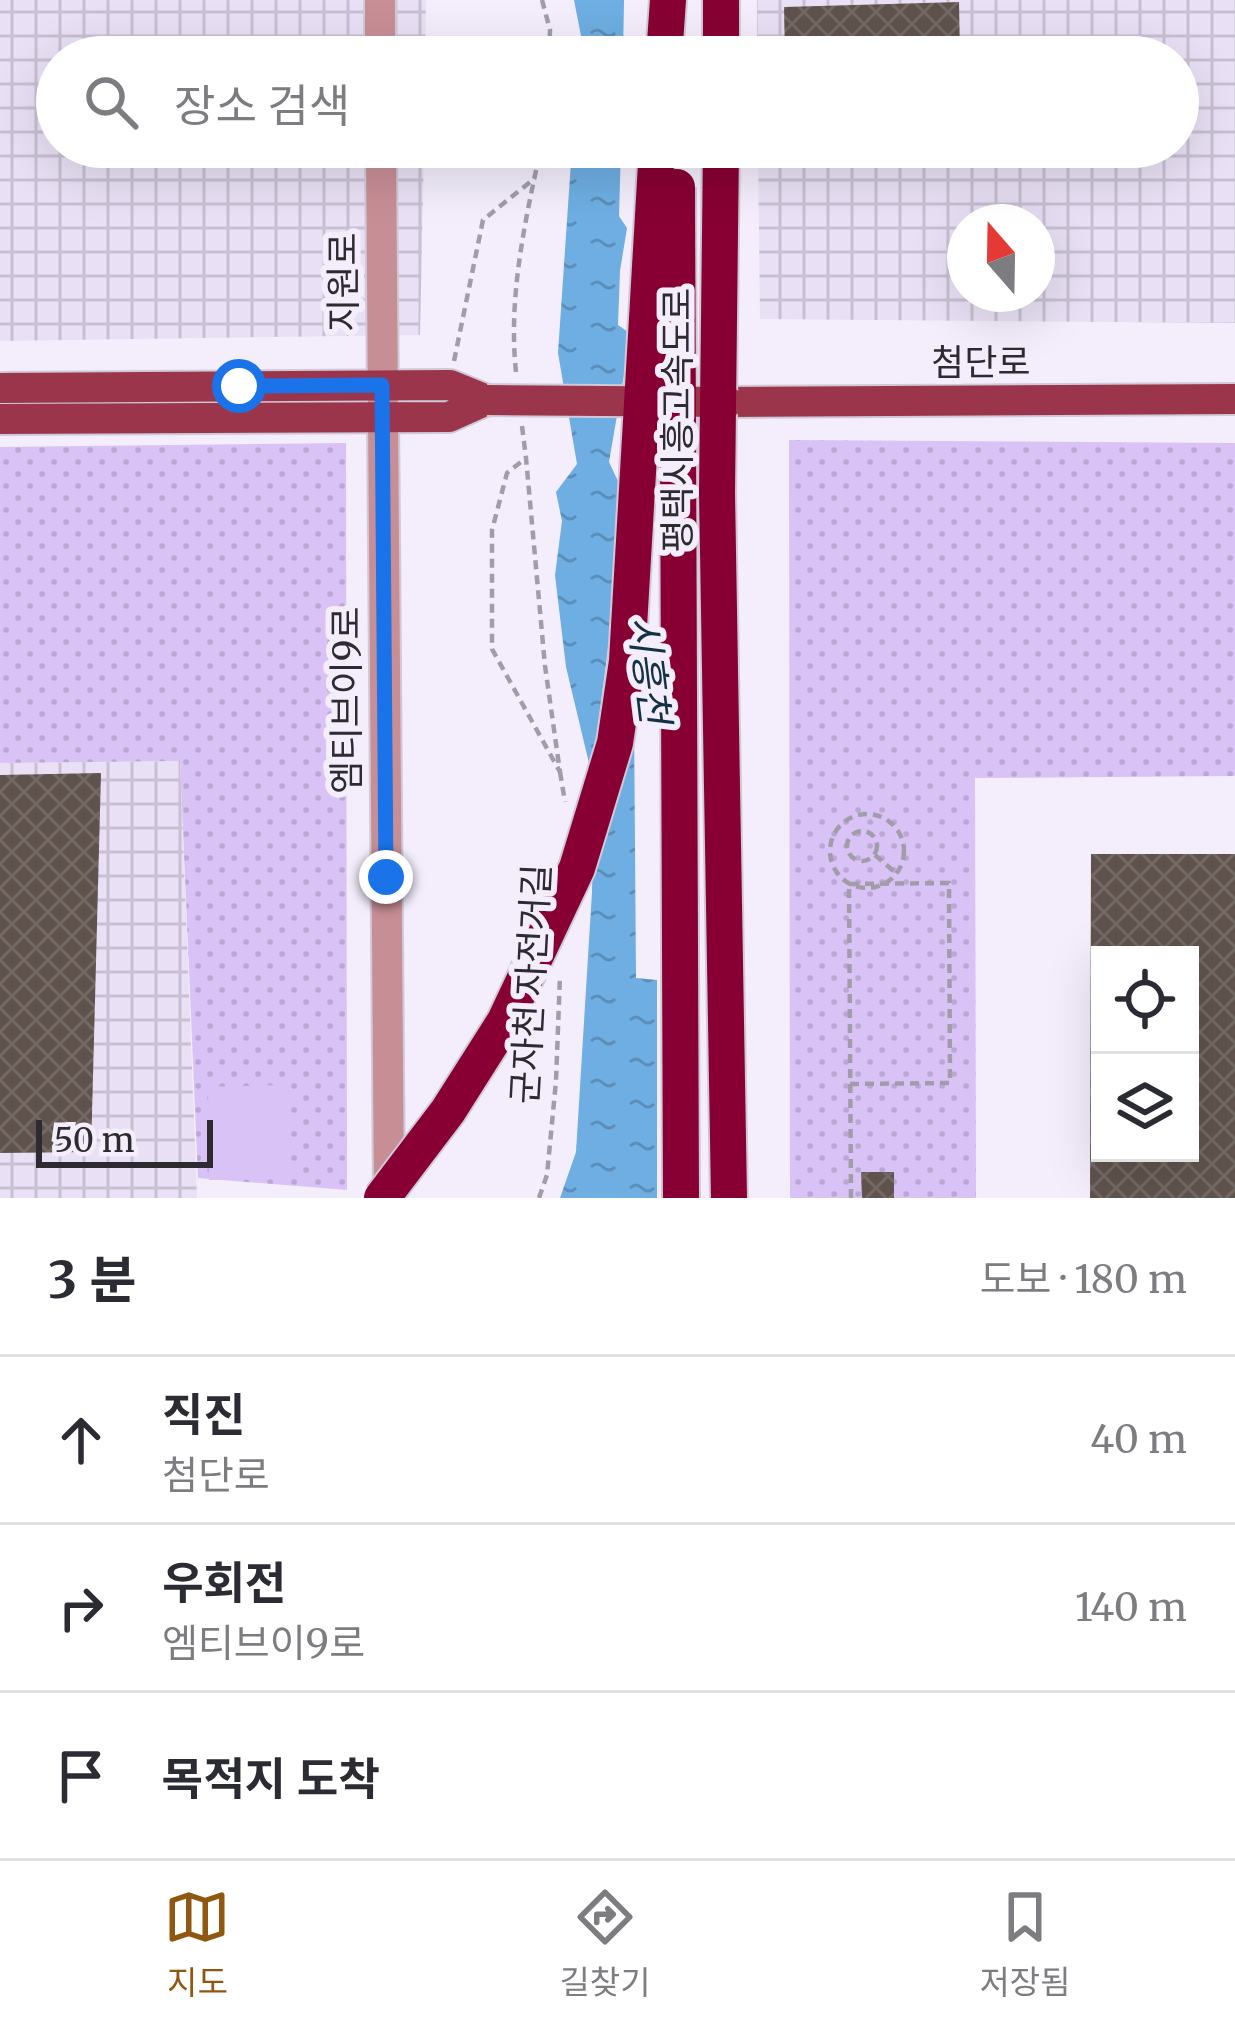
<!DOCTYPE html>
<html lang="ko">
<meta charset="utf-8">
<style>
body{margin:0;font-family:Merriweather,"Noto Sans KR",serif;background:#f2f2f3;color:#2b2b33}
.controls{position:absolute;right:36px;bottom:36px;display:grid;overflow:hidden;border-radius:0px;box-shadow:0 12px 48px #0002}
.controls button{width:108px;height:108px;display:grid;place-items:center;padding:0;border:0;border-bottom:3px solid #e1e1e2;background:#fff;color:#2b2b33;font:60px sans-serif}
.compass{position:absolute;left:947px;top:204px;width:108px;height:108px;border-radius:50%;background:#fff;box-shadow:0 12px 48px #0002;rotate:340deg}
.scale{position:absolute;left:36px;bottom:30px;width:177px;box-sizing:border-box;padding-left:12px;border:6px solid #2d2a30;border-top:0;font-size:33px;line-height:42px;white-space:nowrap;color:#2d2a30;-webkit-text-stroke:9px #f3edfc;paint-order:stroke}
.stop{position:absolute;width:36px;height:36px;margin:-27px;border:9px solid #1a73e8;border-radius:50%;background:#fff}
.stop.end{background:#1a73e8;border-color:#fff;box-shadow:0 3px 12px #0008}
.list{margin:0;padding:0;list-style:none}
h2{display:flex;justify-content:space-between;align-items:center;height:156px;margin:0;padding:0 48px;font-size:51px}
h2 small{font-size:39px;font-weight:400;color:#7c7c81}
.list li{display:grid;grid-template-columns:78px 1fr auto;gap:36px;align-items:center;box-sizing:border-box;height:168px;padding:0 48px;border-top:3px solid #e1e1e2}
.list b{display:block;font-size:45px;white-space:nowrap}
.list p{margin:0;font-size:39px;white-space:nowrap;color:#7c7c81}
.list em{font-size:39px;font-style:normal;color:#7c7c81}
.icon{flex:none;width:66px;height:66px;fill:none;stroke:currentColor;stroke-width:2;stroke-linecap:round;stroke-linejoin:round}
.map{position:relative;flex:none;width:1235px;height:1198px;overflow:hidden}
.search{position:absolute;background:#fff;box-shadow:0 12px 48px #0002;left:36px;right:36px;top:36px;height:132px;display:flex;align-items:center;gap:30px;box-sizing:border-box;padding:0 42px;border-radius:66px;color:#7c7c81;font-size:45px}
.sheet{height:660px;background:#fff}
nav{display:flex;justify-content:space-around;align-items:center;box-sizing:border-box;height:168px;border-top:3px solid #e1e1e2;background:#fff;font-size:33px;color:#7c7c81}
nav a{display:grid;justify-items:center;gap:6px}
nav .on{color:#905710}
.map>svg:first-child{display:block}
</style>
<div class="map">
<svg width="1235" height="1198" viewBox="0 0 1235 1198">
<defs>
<pattern id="industrial-grid" width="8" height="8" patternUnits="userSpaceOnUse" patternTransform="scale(3)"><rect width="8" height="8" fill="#e9e0f5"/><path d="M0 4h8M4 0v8" fill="none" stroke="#c8c0d2"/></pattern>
<pattern id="grass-dots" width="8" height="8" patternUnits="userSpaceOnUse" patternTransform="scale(3)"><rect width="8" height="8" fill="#d9c2f6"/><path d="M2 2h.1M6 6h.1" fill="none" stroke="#bba7d3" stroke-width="1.8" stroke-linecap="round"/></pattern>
<pattern id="water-ripples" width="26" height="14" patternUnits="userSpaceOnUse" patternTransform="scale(3)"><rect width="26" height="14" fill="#6eaee2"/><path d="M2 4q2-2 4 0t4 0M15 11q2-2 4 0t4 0" fill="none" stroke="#5b8eb8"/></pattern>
<pattern id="building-cross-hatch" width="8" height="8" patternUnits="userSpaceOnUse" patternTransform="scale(3)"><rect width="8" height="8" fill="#60534d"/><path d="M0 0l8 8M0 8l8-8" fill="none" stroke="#736964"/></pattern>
</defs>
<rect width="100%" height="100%" fill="#f3edfc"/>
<g fill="url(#industrial-grid)" fill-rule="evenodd">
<polygon points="0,0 426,0 425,57 57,57 57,147 424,147 420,335 0,341"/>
<path d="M757 0H1235V323L760 319 758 147H1178V57H757ZM965 222H1037V294H965Z"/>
<polygon points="180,761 197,1198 0,1198 0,763"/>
</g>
<g fill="url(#grass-dots)">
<polygon points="789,440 1235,443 1235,776 975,778 976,1198 790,1198"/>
<polygon points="346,443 347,1190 198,1178 180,761 0,763 0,447"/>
</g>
<polygon fill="#d9c2f6" points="288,1085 289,1179 209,1180 208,1087"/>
<g fill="url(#water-ripples)">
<polygon points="574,0 624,0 623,57 580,57 581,36"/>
<polygon points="572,147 621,147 619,216 627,228 620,271 618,325 631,334 609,462 632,511 626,576 676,741 661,1198 560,1198 576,1152 592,892 594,784 566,667 555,575 562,521 556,492 577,464 558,353"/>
</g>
<polygon fill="#f3edfc" points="618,569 632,575 682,741 668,1198 657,1198 657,980 636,978 634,716 600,711"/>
<g fill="url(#building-cross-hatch)" fill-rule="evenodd">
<polygon points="959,2 960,57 785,57 784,7"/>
<polygon points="101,773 91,1152 0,1153 0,775"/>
<path d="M1091 854H1235V1198H1090ZM1100 955H1190V1153H1100Z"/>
<polygon points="861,1172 894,1172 894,1198 862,1198"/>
</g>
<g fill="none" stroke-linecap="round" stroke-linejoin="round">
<defs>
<g id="minor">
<polyline points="380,0 380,57"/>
<polyline points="381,147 389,1198"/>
</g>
<g id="major">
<polyline points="0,388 450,385 487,400"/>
<polyline points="728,402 1235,399"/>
<polyline points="0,419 449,417 487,400"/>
</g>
<g id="highway">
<polyline points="664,57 668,0"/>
<polyline points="721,57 721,0"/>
</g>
</defs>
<use href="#minor" stroke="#cfcad7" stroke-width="34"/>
<use href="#major" stroke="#cfcad7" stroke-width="34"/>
<use href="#highway" stroke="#cfcad7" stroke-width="40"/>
<g stroke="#a19da8" stroke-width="4.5" stroke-dasharray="9 6" stroke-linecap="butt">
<polyline points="542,0 550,30 549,57"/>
<polyline points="454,361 483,220 535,178"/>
<path d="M516 372C508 296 525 222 541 147"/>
<polyline points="522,426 526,458 545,666 560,772 492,649 492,530 507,473 526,458"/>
<polyline points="560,772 565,802"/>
<circle cx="867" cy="851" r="37"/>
<circle cx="862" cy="846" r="15"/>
<polyline points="875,855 897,874"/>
<polyline points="850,1084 950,1083 949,883 849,884 851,1198"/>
<polyline points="539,1198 547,1175 556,1081 560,975"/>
</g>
<use href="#minor" stroke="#c88e96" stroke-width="30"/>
<use href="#major" stroke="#9b354c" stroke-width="30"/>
<use href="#highway" stroke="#803" stroke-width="36"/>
<defs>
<polyline id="major-bridge" points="487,400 728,402"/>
<g id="highway-bridge">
<polyline points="721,147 717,493 729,1198"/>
<polyline points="677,187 681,1198"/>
<polyline points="382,1198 448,1111 505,1021 577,868 615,743 627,661 657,147"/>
</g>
</defs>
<use href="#major-bridge" stroke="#cfcad7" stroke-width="34" stroke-linecap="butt"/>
<use href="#highway-bridge" stroke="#cfcad7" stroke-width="40" stroke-linecap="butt"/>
<use href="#major-bridge" stroke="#9b354c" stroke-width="30"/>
<use href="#highway-bridge" stroke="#803" stroke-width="36"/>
</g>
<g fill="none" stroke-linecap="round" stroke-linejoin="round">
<polyline stroke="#1a73e8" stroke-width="15" points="239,386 382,385 386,877"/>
</g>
<g text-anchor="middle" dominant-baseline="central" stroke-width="12" stroke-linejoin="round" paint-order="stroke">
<g font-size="36" fill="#2d2a30" stroke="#f3edfc">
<text transform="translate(343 282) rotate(-90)">지원로</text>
<text x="981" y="362">첨단로</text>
<text transform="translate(677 420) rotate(-90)">평택시흥고속도로</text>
<text transform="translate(346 700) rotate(-90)">엠티브이9로</text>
<text transform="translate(531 984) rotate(-87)">군자천 자전거길</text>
</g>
<g font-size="39" font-style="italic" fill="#143045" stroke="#f3edfc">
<text transform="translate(649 670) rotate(83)">시흥천</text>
</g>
</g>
</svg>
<div class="controls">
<button><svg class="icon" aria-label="locate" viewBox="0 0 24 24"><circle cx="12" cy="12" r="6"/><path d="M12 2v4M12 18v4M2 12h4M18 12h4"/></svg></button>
<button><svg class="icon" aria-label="layers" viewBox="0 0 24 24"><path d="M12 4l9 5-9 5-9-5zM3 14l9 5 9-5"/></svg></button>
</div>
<svg class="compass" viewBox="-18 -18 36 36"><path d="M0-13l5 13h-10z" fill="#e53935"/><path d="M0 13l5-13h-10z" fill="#7c7c81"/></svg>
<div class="scale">50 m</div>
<div class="stop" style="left:239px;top:386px"></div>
<div class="stop end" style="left:386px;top:877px"></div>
<div class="search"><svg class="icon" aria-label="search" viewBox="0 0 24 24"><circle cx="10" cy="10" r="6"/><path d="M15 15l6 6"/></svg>장소 검색</div>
</div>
<section class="sheet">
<h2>3 분<small>도보 · 180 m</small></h2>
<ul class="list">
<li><svg class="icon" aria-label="ahead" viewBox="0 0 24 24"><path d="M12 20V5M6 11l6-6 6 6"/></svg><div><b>직진</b><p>첨단로</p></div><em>40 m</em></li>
<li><svg class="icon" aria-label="right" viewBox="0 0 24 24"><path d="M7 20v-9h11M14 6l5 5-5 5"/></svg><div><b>우회전</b><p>엠티브이9로</p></div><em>140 m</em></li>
<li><svg class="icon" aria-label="arrive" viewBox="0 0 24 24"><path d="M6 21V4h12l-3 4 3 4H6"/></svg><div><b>목적지 도착</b></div></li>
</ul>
</section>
<nav>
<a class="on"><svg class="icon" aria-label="map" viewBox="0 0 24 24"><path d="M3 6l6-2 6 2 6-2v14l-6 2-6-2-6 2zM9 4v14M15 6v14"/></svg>지도</a>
<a><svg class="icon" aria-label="directions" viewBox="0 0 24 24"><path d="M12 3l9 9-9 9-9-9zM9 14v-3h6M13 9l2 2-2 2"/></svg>길찾기</a>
<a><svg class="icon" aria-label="saved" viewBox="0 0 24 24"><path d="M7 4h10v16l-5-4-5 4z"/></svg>저장됨</a>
</nav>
